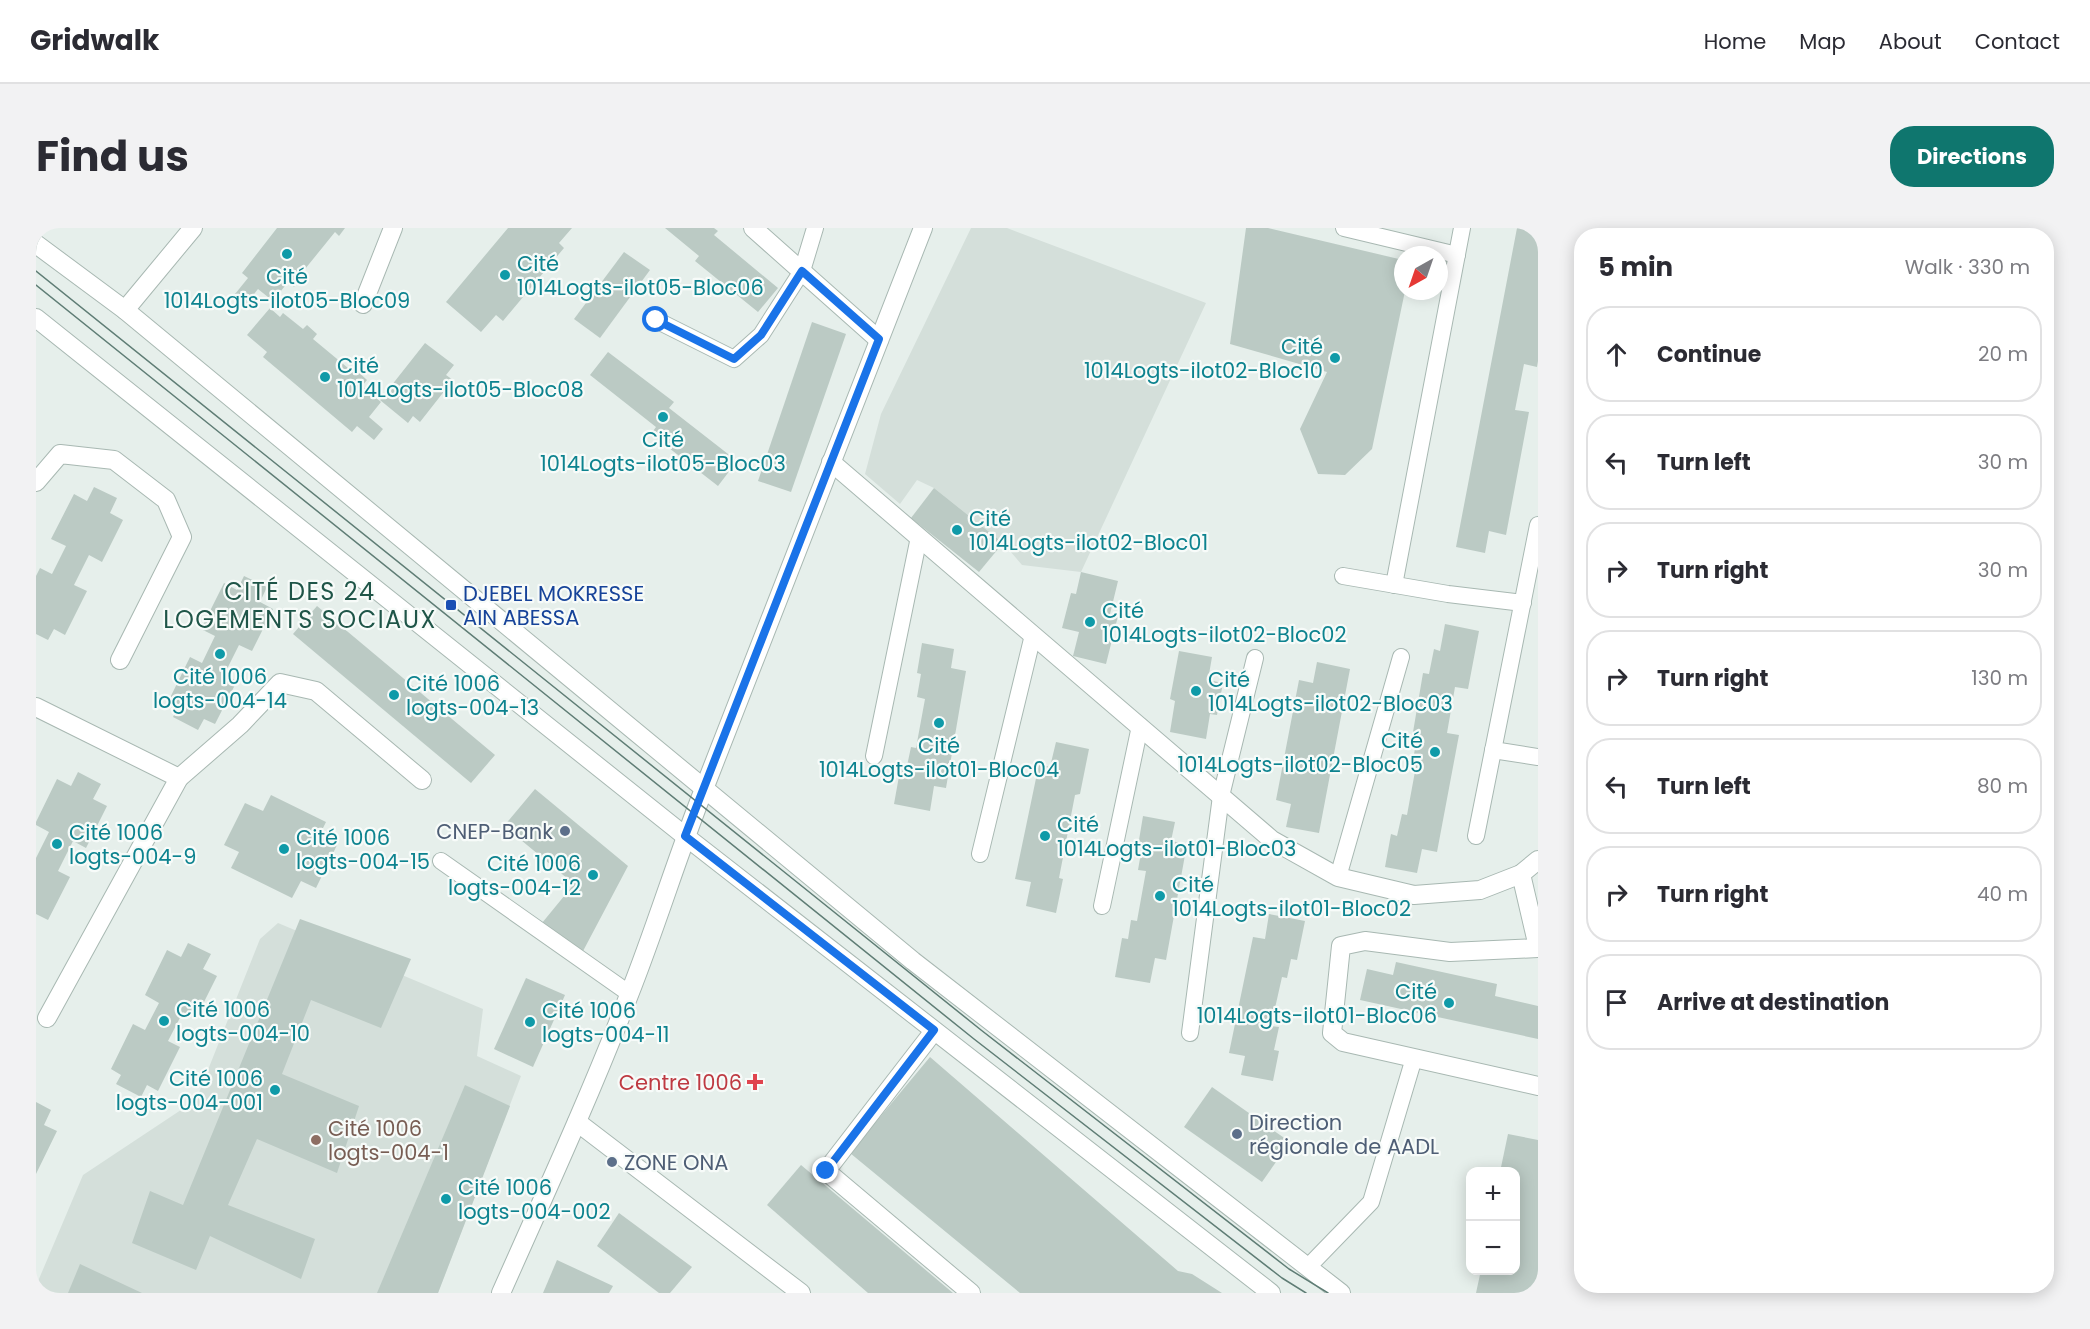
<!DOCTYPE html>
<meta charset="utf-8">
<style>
body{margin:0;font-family:Poppins,sans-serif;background:#f2f2f3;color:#2b2b33}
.controls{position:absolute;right:18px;bottom:18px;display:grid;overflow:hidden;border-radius:12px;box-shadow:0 3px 15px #0003}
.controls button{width:54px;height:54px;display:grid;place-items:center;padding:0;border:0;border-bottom:2px solid #e1e1e2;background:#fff;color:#2b2b33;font:30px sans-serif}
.compass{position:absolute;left:1358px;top:18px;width:54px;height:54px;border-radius:50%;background:#fff;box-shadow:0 3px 15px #0003;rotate:220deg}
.stop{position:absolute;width:18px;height:18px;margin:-14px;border:4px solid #1a73e8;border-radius:50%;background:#fff}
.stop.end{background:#1a73e8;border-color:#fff;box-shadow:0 2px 6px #0008}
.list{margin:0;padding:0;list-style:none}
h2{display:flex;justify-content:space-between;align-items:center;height:78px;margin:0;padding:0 24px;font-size:26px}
h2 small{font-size:20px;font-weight:400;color:#7c7c81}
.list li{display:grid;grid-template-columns:39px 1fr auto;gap:18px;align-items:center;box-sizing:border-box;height:96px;margin:0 12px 12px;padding:0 12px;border:2px solid #e1e1e2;border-radius:24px}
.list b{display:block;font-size:22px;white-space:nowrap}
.list em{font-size:20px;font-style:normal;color:#7c7c81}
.icon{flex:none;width:33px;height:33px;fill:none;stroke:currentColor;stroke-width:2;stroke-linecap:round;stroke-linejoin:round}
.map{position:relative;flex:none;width:1502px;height:1065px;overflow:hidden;border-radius:24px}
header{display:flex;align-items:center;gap:36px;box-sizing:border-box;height:84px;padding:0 30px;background:#fff;border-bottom:2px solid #e1e1e2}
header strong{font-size:28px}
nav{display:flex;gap:33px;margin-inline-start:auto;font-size:21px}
.intro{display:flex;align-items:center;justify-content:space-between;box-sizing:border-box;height:144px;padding:0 36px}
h1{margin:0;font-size:42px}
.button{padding:15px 27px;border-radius:24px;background:#0f766e;color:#fff;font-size:21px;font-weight:700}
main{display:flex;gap:36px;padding:0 36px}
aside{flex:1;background:#fff;border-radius:24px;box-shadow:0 3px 15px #0003}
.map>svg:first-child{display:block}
</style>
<header>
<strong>Gridwalk</strong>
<nav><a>Home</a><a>Map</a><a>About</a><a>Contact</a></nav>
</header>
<div class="intro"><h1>Find us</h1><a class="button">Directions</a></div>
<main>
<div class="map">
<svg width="1502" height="1065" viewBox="0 0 1502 1065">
<rect width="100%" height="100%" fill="#e6efeb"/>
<g fill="#d4dfda">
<polygon points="935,0 971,0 1170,75 1045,344 986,337 967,315 898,260 881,252 864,276 829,246 845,186"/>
<polygon points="242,695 447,781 441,828 485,848 402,1065 0,1065 0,1058 47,947 160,872 224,711"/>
</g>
<g fill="#bbcac4">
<polygon points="241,0 309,0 303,8 299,4 265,46 267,48 258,59 252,54 237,73 222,61 210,76 199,66 212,50 206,45"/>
<polygon points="472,0 536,0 523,15 528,20 467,93 460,87 445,104 410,74"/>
<polygon points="629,0 678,0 682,3 678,7 742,60 722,84 659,33 663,28"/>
<polygon points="1210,0 1232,0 1367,32 1367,63 1369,63 1336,221 1309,247 1282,246 1264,201 1291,144 1194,116"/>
<polygon points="1481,0 1502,0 1502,133 1501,139 1488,136 1479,182 1493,184 1470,307 1453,303 1449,325 1420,319"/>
<polygon points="588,24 614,42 564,110 538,91"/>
<polygon points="234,80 244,89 247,85 267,101 271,97 281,106 277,111 318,145 320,142 331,152 326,158 345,174 333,189 347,201 338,212 321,198 316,204 227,129 231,124 211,107"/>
<polygon points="776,94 810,106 755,264 722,253"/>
<polygon points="389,115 418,137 410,147 417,152 384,194 377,188 372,195 344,172"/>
<polygon points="572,124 638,174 633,180 701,233 682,258 615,206 620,199 554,147"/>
<polygon points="58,259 81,270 74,285 87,292 66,334 53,327 38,357 51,363 29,407 18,401 12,412 0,406 0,348 4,340 16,346 30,318 15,311 38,266 51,273"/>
<polygon points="898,260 967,315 943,344 875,290"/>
<polygon points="1045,344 1082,353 1074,386 1082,388 1070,436 1037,428 1043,404 1026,400 1035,365 1040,366"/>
<polygon points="208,348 231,359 224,374 237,381 216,423 203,417 188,447 201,453 179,496 168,491 162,502 137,489 142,479 132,474 154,429 166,435 179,408 165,401 188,355 201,362"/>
<polygon points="281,378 459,527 435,555 257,406"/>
<polygon points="1409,396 1443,403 1432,461 1419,459 1411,505 1423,507 1401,624 1386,621 1381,645 1349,639 1355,606 1361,608 1366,586 1371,587 1380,538 1376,537 1381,510 1376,510 1387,445 1393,446 1398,421 1404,423"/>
<polygon points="886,415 918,421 915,440 930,443 910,560 898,558 894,583 858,576 865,537 871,538 875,519 880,520 889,471 881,469 885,446 881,445"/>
<polygon points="1143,423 1176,429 1172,452 1187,455 1181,487 1174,486 1170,511 1134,504 1139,473 1134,471"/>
<polygon points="1281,434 1314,441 1283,605 1250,599 1255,576 1240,572 1263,452 1277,455"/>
<polygon points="1020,514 1053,521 1044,566 1039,567 1023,650 1027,651 1020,685 990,678 995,654 979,651 1003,536 1014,539"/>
<polygon points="42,544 65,556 57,571 71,578 50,620 37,613 22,643 34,649 12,692 0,686 0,630 13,604 0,597 0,594 21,551 35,558"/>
<polygon points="499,561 592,638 546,725 506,695 538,656 468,598"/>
<polygon points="235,567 290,594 283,608 301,617 280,660 265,653 256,670 195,640 203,624 188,617 209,575 227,583"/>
<polygon points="1107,588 1139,594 1135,613 1151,616 1130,732 1119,730 1114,755 1079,749 1086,710 1092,711 1095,692 1101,693 1110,643 1102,642 1106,619 1102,618"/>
<polygon points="1233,686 1269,693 1261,732 1255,731 1251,750 1246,749 1235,798 1243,799 1238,822 1243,823 1237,853 1205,847 1209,828 1193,825 1217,709 1229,711"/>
<polygon points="264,691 375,731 345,800 275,772 246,846 323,878 301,945 221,911 192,977 279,1011 265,1051 174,1008 160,1042 96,1015 114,963 147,977"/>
<polygon points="152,715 175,726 167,741 181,748 160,790 147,784 132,813 144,819 122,863 111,857 105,869 80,856 85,847 75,841 97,796 109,802 123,775 109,767 131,722 145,729"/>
<polygon points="1360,734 1461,756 1459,768 1502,778 1502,811 1324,772 1331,741 1357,747"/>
<polygon points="490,750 529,767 497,839 458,821"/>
<polygon points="894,829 1142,1043 1156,1046 1186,1065 984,1065 814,925"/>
<polygon points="429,857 474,878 402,1065 341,1065"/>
<polygon points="1176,859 1254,914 1226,954 1148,899"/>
<polygon points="0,874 15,882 8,897 21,903 0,946"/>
<polygon points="1472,906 1502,912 1502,1065 1440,1065 1445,1042 1480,1042 1480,944 1464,944"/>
<polygon points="765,937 917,1065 832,1065 731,977"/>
<polygon points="583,985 656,1039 634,1065 623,1065 561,1018"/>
<polygon points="521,1032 577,1058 573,1065 507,1065"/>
<polygon points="44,1036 106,1065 32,1065"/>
</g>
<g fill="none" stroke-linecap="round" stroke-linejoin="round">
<defs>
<g id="service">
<polyline points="1308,0 1421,27"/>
<polyline points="620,92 698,131 725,107 766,43 779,0"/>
<polyline points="1307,348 1412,366 1487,375"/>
<polyline points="1358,357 1426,0"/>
<polyline points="1457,522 1502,529"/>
<polyline points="838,528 883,309"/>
<polyline points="1440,608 1502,297"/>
<polyline points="944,626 997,407"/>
<polyline points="405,633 594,766"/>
<polyline points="1302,649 1365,429"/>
<polyline points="1066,678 1104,498"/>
<polyline points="1154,805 1185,568 1219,430"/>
<polyline points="1272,1039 1335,974 1378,830"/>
</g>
<g id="minor">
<polyline points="717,0 843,112"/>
<polyline points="327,76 357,0"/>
<polyline points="89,82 157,0"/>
<polyline points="795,234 1236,612 1302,649 1378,667 1444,662 1485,646 1502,632"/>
<polyline points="0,254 24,226 78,232 130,272 146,309 84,432"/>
<polyline points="0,479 143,550 11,790"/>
<polyline points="143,550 204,497 244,455 280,463 386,552"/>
<polyline points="668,561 887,0"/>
<polyline points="1485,646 1502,719"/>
<polyline points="1502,720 1414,724 1329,713 1305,718 1296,805 1307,814 1502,858"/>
<polyline points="898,803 790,943 935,1065"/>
<polyline points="541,894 765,1065"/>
</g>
<g id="tertiary">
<polyline points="0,16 89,82 877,733 1305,1065"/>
<polyline points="0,90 649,608 1235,1065"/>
<path d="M465 1065C509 966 554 868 593 767 620 699 641 629 668 561"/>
</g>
</defs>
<use href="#service" stroke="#a8b8b2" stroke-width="18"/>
<use href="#minor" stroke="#a8b8b2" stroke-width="20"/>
<use href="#tertiary" stroke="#a8b8b2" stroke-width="20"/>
<use href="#service" stroke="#fff" stroke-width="16"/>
<use href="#minor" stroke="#fff" stroke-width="18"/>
<use href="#tertiary" stroke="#fff" stroke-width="18"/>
<g stroke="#5f7d75" stroke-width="1.5">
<polyline points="0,43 945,802 1253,1041 1292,1065"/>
<polyline points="0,57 938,811 1246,1050 1270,1065"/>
</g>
</g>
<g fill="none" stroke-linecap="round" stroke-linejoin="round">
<polyline stroke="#1a73e8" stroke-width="8" points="620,92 698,131 725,107 766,43 843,111 649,608 898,802 790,943"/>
</g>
<g fill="#0f9aa8" stroke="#f7fbf9" stroke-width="2">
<circle cx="251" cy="26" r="6"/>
<circle cx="469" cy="47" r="6"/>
<circle cx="1299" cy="130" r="6"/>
<circle cx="289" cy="149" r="6"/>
<circle cx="627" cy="189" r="6"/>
<circle cx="921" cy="302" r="6"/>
<circle cx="1054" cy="394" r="6"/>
<circle cx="184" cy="426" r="6"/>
<circle cx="1160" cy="463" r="6"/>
<circle cx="358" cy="467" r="6"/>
<circle cx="903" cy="495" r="6"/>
<circle cx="1399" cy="524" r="6"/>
<circle cx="1009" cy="608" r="6"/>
<circle cx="21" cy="616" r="6"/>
<circle cx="248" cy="621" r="6"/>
<circle cx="557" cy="647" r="6"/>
<circle cx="1124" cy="668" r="6"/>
<circle cx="1413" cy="775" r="6"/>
<circle cx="128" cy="793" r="6"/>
<circle cx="494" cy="794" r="6"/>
<circle cx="239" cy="862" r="6"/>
<circle cx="410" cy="971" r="6"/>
</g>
<rect fill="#1a4fb4" stroke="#f7fbf9" stroke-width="2" x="409" y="371" width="12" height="12" rx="3"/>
<g fill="#5c6f8a" stroke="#f7fbf9" stroke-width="2">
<circle cx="529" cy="603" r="6"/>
<circle cx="1201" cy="906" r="6"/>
<circle cx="576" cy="934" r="6"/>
</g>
<path fill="#e0444e" stroke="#f7fbf9" stroke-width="2" d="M716 845h6v6h6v6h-6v6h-6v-6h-6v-6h6z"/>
<circle fill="#8d6e63" stroke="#f7fbf9" stroke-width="2" cx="280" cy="912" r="6"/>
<g text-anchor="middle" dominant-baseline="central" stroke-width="4.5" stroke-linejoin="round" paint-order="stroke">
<g font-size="21" fill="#0d838f" stroke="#f7fbf9" text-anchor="start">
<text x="481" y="35">Cité<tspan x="481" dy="24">1014Logts-ilot05-Bloc06</tspan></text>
<text x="251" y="48" text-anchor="middle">Cité<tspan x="251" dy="24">1014Logts-ilot05-Bloc09</tspan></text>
<text x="1287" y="118" text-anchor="end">Cité<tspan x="1287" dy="24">1014Logts-ilot02-Bloc10</tspan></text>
<text x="301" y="137">Cité<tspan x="301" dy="24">1014Logts-ilot05-Bloc08</tspan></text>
<text x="627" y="211" text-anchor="middle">Cité<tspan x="627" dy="24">1014Logts-ilot05-Bloc03</tspan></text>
<text x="933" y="290">Cité<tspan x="933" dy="24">1014Logts-ilot02-Bloc01</tspan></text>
<text x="1066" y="382">Cité<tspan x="1066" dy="24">1014Logts-ilot02-Bloc02</tspan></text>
<text x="184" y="448" text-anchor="middle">Cité 1006<tspan x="184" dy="24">logts-004-14</tspan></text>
<text x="1172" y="451">Cité<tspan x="1172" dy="24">1014Logts-ilot02-Bloc03</tspan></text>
<text x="370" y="455">Cité 1006<tspan x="370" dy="24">logts-004-13</tspan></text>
<text x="1387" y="512" text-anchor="end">Cité<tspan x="1387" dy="24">1014Logts-ilot02-Bloc05</tspan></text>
<text x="903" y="517" text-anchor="middle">Cité<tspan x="903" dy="24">1014Logts-ilot01-Bloc04</tspan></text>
<text x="1021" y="596">Cité<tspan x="1021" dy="24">1014Logts-ilot01-Bloc03</tspan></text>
<text x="33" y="604">Cité 1006<tspan x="33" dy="24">logts-004-9</tspan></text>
<text x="260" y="609">Cité 1006<tspan x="260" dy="24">logts-004-15</tspan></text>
<text x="545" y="635" text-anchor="end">Cité 1006<tspan x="545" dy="24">logts-004-12</tspan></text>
<text x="1136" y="656">Cité<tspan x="1136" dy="24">1014Logts-ilot01-Bloc02</tspan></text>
<text x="1401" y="763" text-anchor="end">Cité<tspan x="1401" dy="24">1014Logts-ilot01-Bloc06</tspan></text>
<text x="140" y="781">Cité 1006<tspan x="140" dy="24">logts-004-10</tspan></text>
<text x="506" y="782">Cité 1006<tspan x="506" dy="24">logts-004-11</tspan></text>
<text x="227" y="850" text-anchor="end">Cité 1006<tspan x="227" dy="24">logts-004-001</tspan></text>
<text x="422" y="959">Cité 1006<tspan x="422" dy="24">logts-004-002</tspan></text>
</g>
<g font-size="21" fill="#164399" stroke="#f7fbf9" text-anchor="start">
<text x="427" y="365">DJEBEL MOKRESSE<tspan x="427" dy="24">AIN ABESSA</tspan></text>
</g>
<g font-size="21" fill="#4e5e75" stroke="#f7fbf9" text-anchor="start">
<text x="517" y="603" text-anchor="end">CNEP-Bank</text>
<text x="1213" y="894">Direction<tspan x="1213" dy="24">régionale de AADL</tspan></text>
<text x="588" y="934">ZONE ONA</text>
</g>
<g font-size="21" fill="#be3a42" stroke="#f7fbf9" text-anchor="end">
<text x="706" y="854">Centre 1006</text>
</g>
<g font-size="21" fill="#785e54" stroke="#f7fbf9" text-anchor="start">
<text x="292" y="900">Cité 1006<tspan x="292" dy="24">logts-004-1</tspan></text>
</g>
<g font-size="24" letter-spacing="1.5" fill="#1f5548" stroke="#f7fbf9">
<text x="264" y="363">CITÉ DES 24<tspan x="264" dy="28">LOGEMENTS SOCIAUX</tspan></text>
</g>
</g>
</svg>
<div class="controls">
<button>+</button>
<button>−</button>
</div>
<svg class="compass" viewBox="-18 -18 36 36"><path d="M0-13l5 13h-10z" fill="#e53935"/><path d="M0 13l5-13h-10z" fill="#7c7c81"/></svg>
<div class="stop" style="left:620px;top:92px"></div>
<div class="stop end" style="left:790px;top:943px"></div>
</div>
<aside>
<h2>5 min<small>Walk · 330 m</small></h2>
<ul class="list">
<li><svg class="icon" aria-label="ahead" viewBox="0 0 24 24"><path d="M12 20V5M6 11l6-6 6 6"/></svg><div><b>Continue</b></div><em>20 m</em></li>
<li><svg class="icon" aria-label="left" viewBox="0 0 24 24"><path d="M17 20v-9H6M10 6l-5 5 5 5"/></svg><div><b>Turn left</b></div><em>30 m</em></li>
<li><svg class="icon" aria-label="right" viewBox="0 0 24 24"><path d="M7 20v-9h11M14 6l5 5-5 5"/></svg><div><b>Turn right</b></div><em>30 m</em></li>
<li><svg class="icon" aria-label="right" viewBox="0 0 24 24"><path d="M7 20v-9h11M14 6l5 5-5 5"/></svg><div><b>Turn right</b></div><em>130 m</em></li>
<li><svg class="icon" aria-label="left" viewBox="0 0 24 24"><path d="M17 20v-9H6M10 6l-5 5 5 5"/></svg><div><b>Turn left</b></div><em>80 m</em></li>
<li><svg class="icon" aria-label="right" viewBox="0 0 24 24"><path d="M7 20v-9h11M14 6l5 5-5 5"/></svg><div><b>Turn right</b></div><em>40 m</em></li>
<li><svg class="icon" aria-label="arrive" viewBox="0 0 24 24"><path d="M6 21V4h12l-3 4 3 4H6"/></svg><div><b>Arrive at destination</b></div></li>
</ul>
</aside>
</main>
